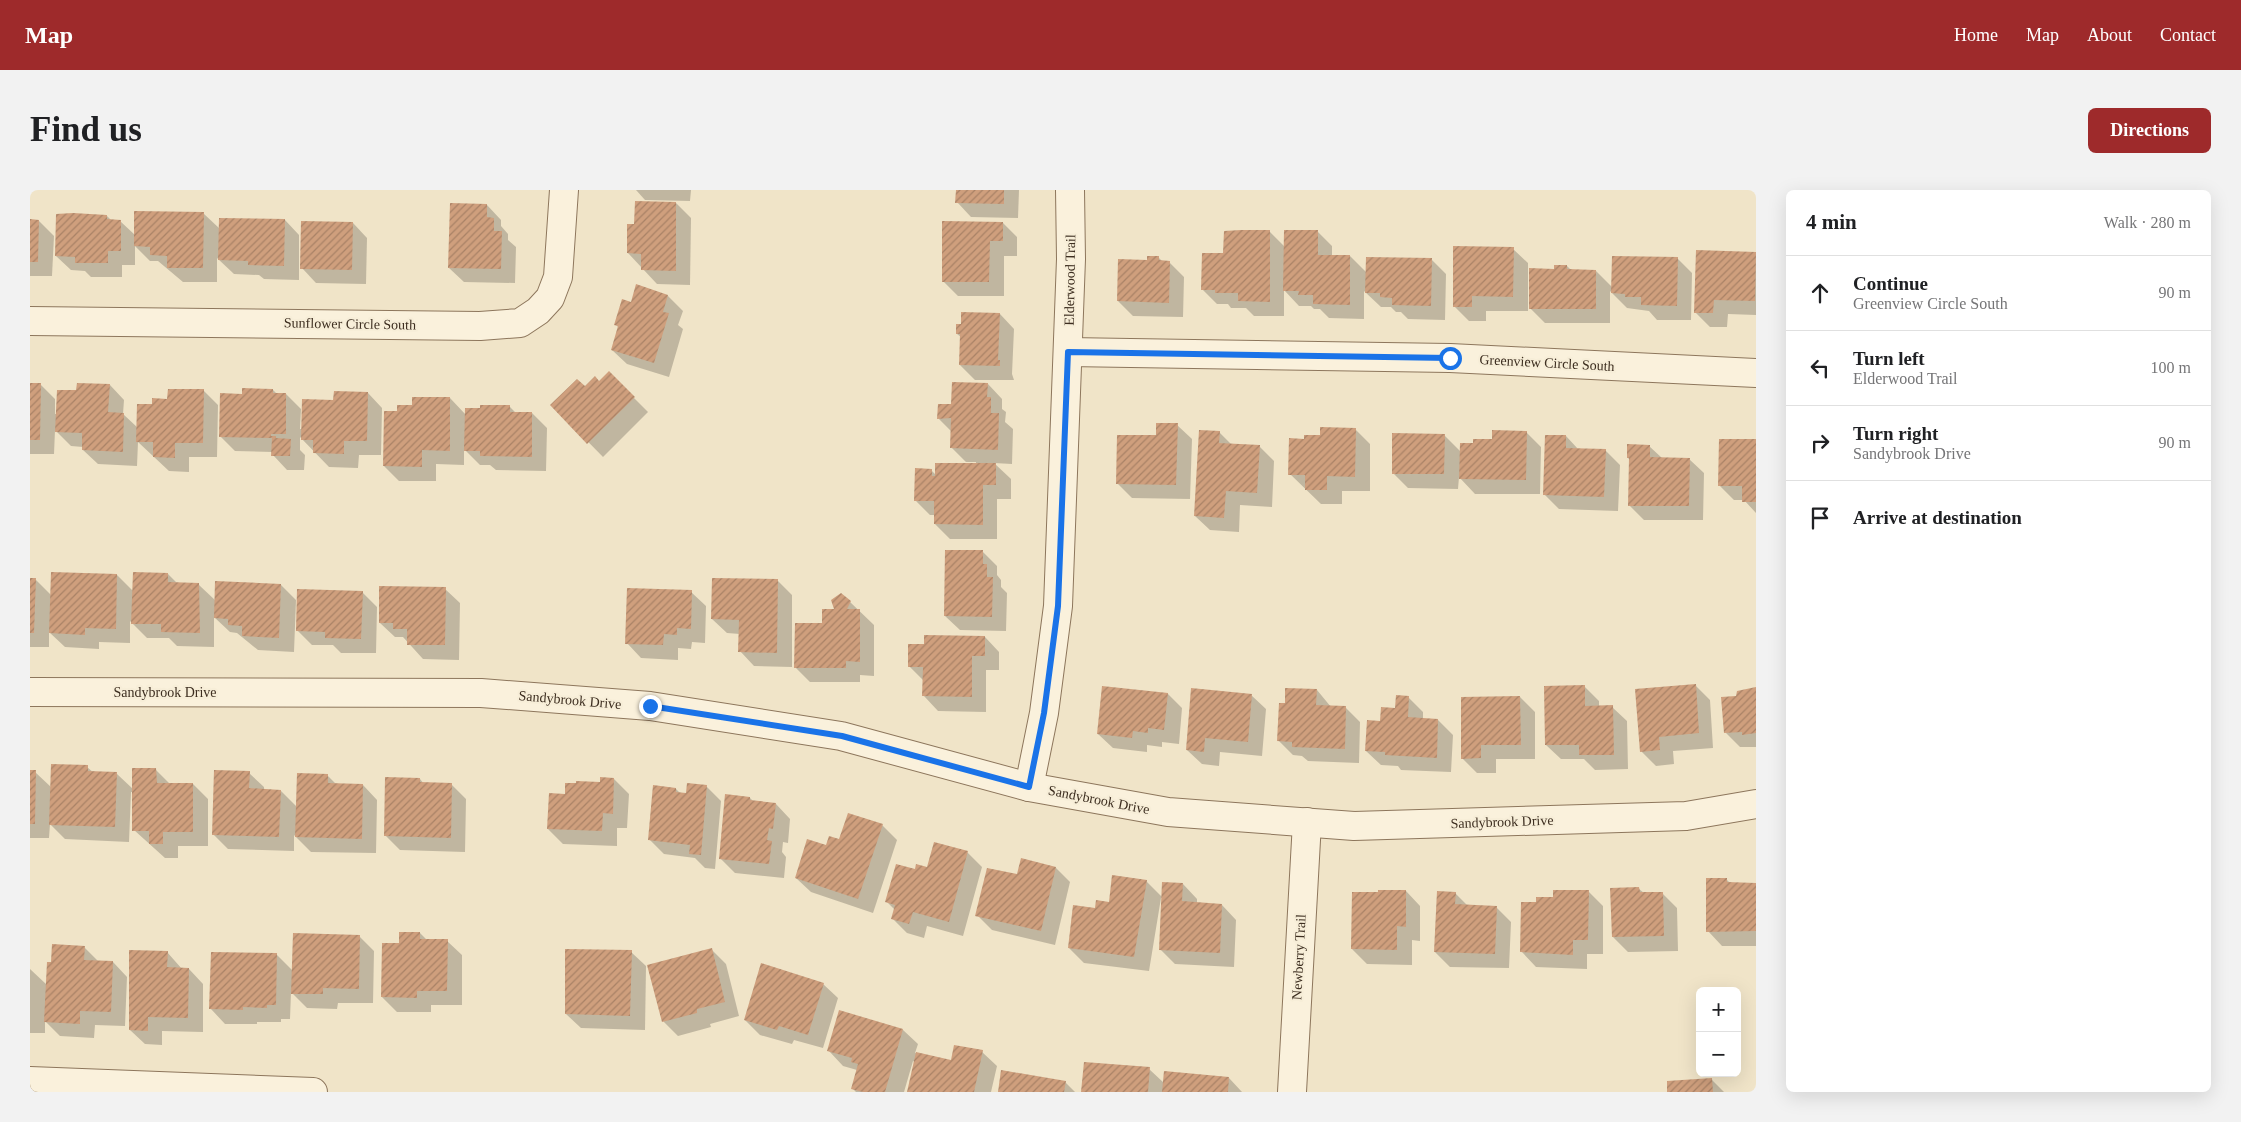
<!DOCTYPE html>
<meta charset="utf-8">
<style>
body{margin:0;font-family:"Times New Roman",serif;background:#f2f2f2;color:#202124}
.controls{position:absolute;right:15px;bottom:15px;display:grid;overflow:hidden;border-radius:8px;box-shadow:0 5px 20px #0002}
.controls button{width:45px;height:45px;display:grid;place-items:center;padding:0;border:0;border-bottom:1px solid #e0e0e0;background:#fff;color:#202124;font:25px sans-serif}
.stop{position:absolute;width:15px;height:15px;margin:-11px;border:4px solid #1a73e8;border-radius:50%;background:#fff}
.stop.end{background:#1a73e8;border-color:#fff;box-shadow:0 1px 5px #0008}
.list{margin:0;padding:0;list-style:none}
h2{display:flex;justify-content:space-between;align-items:center;height:65px;margin:0;padding:0 20px;font-size:21px}
h2 small{font-size:16px;font-weight:400;color:#757577}
.list li{display:grid;grid-template-columns:32px 1fr auto;gap:15px;align-items:center;box-sizing:border-box;height:75px;padding:0 20px;border-top:1px solid #e0e0e0}
.list b{display:block;font-size:19px;white-space:nowrap}
.list p{margin:0;font-size:16px;white-space:nowrap;color:#757577}
.list em{font-size:16px;font-style:normal;color:#757577}
.icon{flex:none;width:28px;height:28px;fill:none;stroke:currentColor;stroke-width:2;stroke-linecap:round;stroke-linejoin:round}
.map{position:relative;flex:none;width:1726px;height:902px;overflow:hidden;border-radius:8px}
header{display:flex;align-items:center;gap:30px;box-sizing:border-box;height:70px;padding:0 25px;background:#9e2a2b;color:#fff}
header strong{font-size:24px}
nav{display:flex;gap:28px;margin-inline-start:auto;font-size:18px}
.intro{display:flex;align-items:center;justify-content:space-between;box-sizing:border-box;height:120px;padding:0 30px}
h1{margin:0;font-size:35px}
.button{padding:12px 22px;border-radius:8px;background:#9e2a2b;color:#fff;font-size:18px;font-weight:700}
main{display:flex;gap:30px;padding:0 30px}
aside{flex:1;background:#fff;border-radius:8px;box-shadow:0 5px 20px #0002}
.map>svg:first-child{display:block}
</style>
<header>
<strong>Map</strong>
<nav><a>Home</a><a>Map</a><a>About</a><a>Contact</a></nav>
</header>
<div class="intro"><h1>Find us</h1><a class="button">Directions</a></div>
<main>
<div class="map">
<svg width="1726" height="902" viewBox="0 0 1726 902">
<defs>
<pattern id="building-hatch" width="6" height="6" patternUnits="userSpaceOnUse" patternTransform="scale(1.25)"><rect width="6" height="6" fill="#cf9f7d"/><path d="M-1 1l2-2M0 6l6-6M5 7l2-2" fill="none" stroke="#a98266"/></pattern>
</defs>
<rect width="100%" height="100%" fill="#f0e4c8"/>
<g fill="#0003">
<polygon points="606,0 661,0 660,11 615,10"/>
<polygon points="927,0 989,0 988,28 941,27 927,12"/>
<polygon points="646,13 661,28 660,95 627,94 598,63 605,35"/>
<polygon points="457,15 471,30 471,36 478,44 478,50 486,57 485,93 434,92 419,78"/>
<polygon points="173,23 190,39 255,30 269,45 269,90 234,89 229,85 204,84 187,68 187,92 153,92 128,71 120,71 105,56 105,75 92,75 92,87 61,87 55,81 41,80 26,66 77,26 81,30 90,31 105,45"/>
<polygon points="0,31 9,31 24,46 22,86 0,86"/>
<polygon points="323,33 337,48 336,94 286,93 272,78"/>
<polygon points="973,33 987,47 987,66 974,66 974,106 928,106 913,91"/>
<polygon points="1240,42 1255,57 1288,42 1302,56 1302,66 1320,66 1337,83 1401,69 1416,84 1415,130 1378,129 1371,122 1366,122 1361,117 1351,117 1334,101 1334,129 1299,128 1290,119 1284,119 1281,116 1269,116 1254,100 1254,126 1224,126 1216,118 1201,118 1198,114 1187,114 1172,99 1195,64"/>
<polygon points="1483,59 1498,73 1498,121 1456,121 1456,131 1439,131 1424,116"/>
<polygon points="1726,63 1726,125 1698,124 1697,137 1680,137 1665,122"/>
<polygon points="1128,67 1133,72 1139,72 1154,87 1153,127 1103,126 1088,111 1118,71"/>
<polygon points="1647,68 1662,83 1661,130 1627,130 1619,121 1597,118 1580,101 1580,133 1515,133 1500,118 1526,80 1537,76 1541,80 1566,81 1583,98"/>
<polygon points="607,96 638,106 653,121 648,135 653,139 639,187 597,174 582,160 589,138 585,134 602,113"/>
<polygon points="970,124 984,139 982,184 984,190 945,190 930,175 931,147 927,144 932,135"/>
<polygon points="579,183 618,222 573,267 522,215 555,198 570,193"/>
<polygon points="0,194 10,194 25,209 25,224 27,224 47,201 80,195 94,210 93,224 108,238 124,215 173,200 188,215 187,267 159,267 159,282 139,281 108,252 107,276 68,274 53,260 53,257 41,256 25,240 24,264 0,264"/>
<polygon points="958,194 972,209 972,219 976,222 975,232 983,239 982,274 964,273 981,289 981,309 967,309 967,349 920,349 905,334 905,325 900,325 886,311 901,280 906,285 946,275 946,272 936,272 921,257 922,242 908,228 922,215"/>
<polygon points="243,200 247,204 256,204 271,219 270,239 273,239 305,211 338,203 352,218 351,265 329,265 328,278 299,277 270,247 270,260 275,265 274,280 257,280 243,265 243,262 205,261 190,246 213,205"/>
<polygon points="420,208 436,225 480,217 486,223 502,223 517,238 516,281 466,280 460,275 450,275 434,259 434,275 406,274 406,291 369,291 354,276 368,222 383,216"/>
<polygon points="1147,235 1162,249 1160,309 1102,308 1087,293 1128,246"/>
<polygon points="1325,239 1340,254 1340,301 1312,301 1312,314 1291,314 1260,284 1275,250"/>
<polygon points="1189,242 1201,254 1229,256 1244,271 1242,317 1210,315 1209,342 1180,340 1165,326"/>
<polygon points="1496,242 1511,257 1510,304 1445,304 1429,287 1428,299 1378,298 1363,283 1414,245 1431,262 1444,254"/>
<polygon points="1536,246 1548,259 1575,260 1590,275 1588,321 1529,319 1514,304"/>
<polygon points="1726,250 1726,323 1714,310 1704,310 1689,295"/>
<polygon points="1619,256 1632,268 1659,269 1674,283 1673,330 1614,330 1599,315 1600,270 1598,268"/>
<polygon points="952,361 967,376 967,385 971,390 971,397 977,403 976,441 930,440 915,426"/>
<polygon points="138,384 148,394 169,395 186,411 251,395 266,410 264,462 228,460 207,443 200,442 184,427 184,457 147,456 139,448 117,448 100,431 100,453 69,452 69,459 35,457 19,442 19,457 0,457 0,389 5,389 21,405 87,385 104,402"/>
<polygon points="748,391 762,405 762,477 724,476 710,461 710,444 697,443 682,429"/>
<polygon points="415,399 430,413 429,470 393,469 373,447 365,447 350,433"/>
<polygon points="332,402 347,417 346,463 311,463 303,455 282,455 267,440"/>
<polygon points="661,402 676,416 675,453 662,452 661,459 648,458 648,470 611,468 597,453"/>
<polygon points="820,412 844,435 844,486 830,485 830,492 780,492 765,477 806,420"/>
<polygon points="955,447 969,462 969,480 956,480 956,522 908,521 894,506 894,491 879,476 895,456"/>
<polygon points="1665,495 1680,510 1683,558 1643,561 1644,574 1626,576 1611,561"/>
<polygon points="1554,496 1569,511 1569,517 1582,517 1597,531 1598,579 1565,580 1554,569 1531,569 1516,555"/>
<polygon points="1726,499 1726,557 1710,557 1696,543 1707,507"/>
<polygon points="1287,500 1301,517 1316,518 1330,532 1329,573 1278,571 1272,566 1263,565 1249,551 1256,515"/>
<polygon points="1138,504 1152,518 1149,554 1132,552 1132,557 1117,555 1117,562 1083,558 1068,544"/>
<polygon points="1221,505 1236,519 1232,566 1190,562 1189,576 1172,574 1157,560"/>
<polygon points="1378,507 1393,522 1393,529 1408,530 1423,545 1421,582 1371,580 1368,576 1351,575 1336,561 1351,533"/>
<polygon points="1490,507 1505,522 1505,569 1466,569 1466,583 1447,583 1432,568"/>
<polygon points="57,577 64,583 87,584 104,600 126,580 140,594 163,594 178,609 178,656 148,656 148,668 135,668 104,640 104,602 101,602 99,652 35,649 20,634 19,648 0,648 0,582 5,582 22,598"/>
<polygon points="219,583 234,597 234,600 251,601 267,617 297,585 307,595 333,595 347,610 346,663 281,662 264,645 264,661 198,659 183,644"/>
<polygon points="390,589 394,594 421,594 436,609 435,662 370,660 355,645"/>
<polygon points="584,589 599,604 597,638 587,638 587,656 533,654 518,639 536,605"/>
<polygon points="676,596 691,611 685,679 675,678 665,668 634,664 619,649 646,599 651,604 657,605"/>
<polygon points="720,608 724,612 746,614 760,629 758,653 753,652 752,662 756,667 754,688 705,683 690,668"/>
<polygon points="852,635 867,650 843,723 781,702 766,688 796,657"/>
<polygon points="937,662 952,677 933,746 897,736 894,748 877,743 863,729 865,720 857,712 886,680 898,679"/>
<polygon points="1026,678 1040,692 1025,755 962,740 947,725 988,686"/>
<polygon points="1696,689 1700,693 1726,695 1726,756 1692,756 1678,741"/>
<polygon points="1116,691 1132,707 1153,694 1167,709 1167,713 1192,715 1206,730 1204,777 1145,774 1130,759 1132,708 1131,708 1119,781 1054,773 1039,758 1066,719 1080,713"/>
<polygon points="1609,699 1614,703 1632,703 1647,718 1648,761 1598,762 1583,747"/>
<polygon points="1376,701 1390,716 1390,751 1382,750 1382,775 1337,774 1322,759"/>
<polygon points="1559,702 1573,716 1573,764 1557,764 1557,779 1506,777 1492,762 1507,713"/>
<polygon points="1425,703 1438,716 1466,717 1481,732 1479,778 1420,777 1405,762"/>
<polygon points="390,743 397,750 417,751 432,765 432,815 401,815 401,822 367,822 352,807 370,755"/>
<polygon points="329,746 344,761 343,813 308,813 307,819 277,818 261,802 260,829 251,829 251,832 227,832 227,834 195,834 181,819 247,765 263,781"/>
<polygon points="54,757 69,772 83,772 97,787 95,836 65,835 64,848 30,846 15,831 15,843 0,843 0,779 17,795 22,773"/>
<polygon points="682,760 696,774 709,826 680,834 681,837 648,846 633,831"/>
<polygon points="137,762 152,779 159,779 173,794 173,842 132,841 132,855 115,854 100,840"/>
<polygon points="601,762 616,776 615,840 551,838 536,824"/>
<polygon points="793,794 808,808 793,858 764,850 762,854 730,845 715,830"/>
<polygon points="810,822 873,840 888,854 885,863 922,871 952,862 967,876 961,902 878,902 885,872 883,871 874,902 826,902 822,898 827,880 813,876 799,861"/>
<polygon points="1119,879 1134,893 1199,888 1212,902 1052,902"/>
<polygon points="1682,890 1694,902 1639,902"/>
<polygon points="1035,892 1045,902 969,902"/>
</g>
<g fill="url(#building-hatch)">
<polygon points="926,0 974,0 974,14 925,13"/>
<polygon points="605,11 646,12 646,81 611,80 611,64 597,63 597,34 604,34"/>
<polygon points="420,13 457,14 457,27 464,28 464,41 472,41 471,79 418,78"/>
<polygon points="104,21 174,22 173,78 137,78 137,66 120,65 120,57 104,56"/>
<polygon points="43,23 77,25 77,29 91,30 91,61 78,61 78,73 45,73 45,67 25,66 26,24"/>
<polygon points="189,28 255,29 254,76 218,75 218,71 188,70"/>
<polygon points="0,29 9,30 8,72 0,72"/>
<polygon points="271,31 323,32 322,80 270,79"/>
<polygon points="912,31 973,32 973,51 960,51 959,92 912,92"/>
<polygon points="1211,40 1240,40 1240,112 1208,111 1208,103 1185,103 1185,100 1171,100 1172,63 1193,63 1194,41"/>
<polygon points="1254,40 1288,40 1288,65 1320,65 1320,115 1283,114 1283,105 1268,105 1269,101 1253,101"/>
<polygon points="1423,56 1484,57 1483,107 1442,106 1442,117 1423,117"/>
<polygon points="1666,60 1726,62 1725,111 1684,110 1683,123 1664,123"/>
<polygon points="1117,66 1129,66 1129,70 1140,71 1139,113 1087,111 1088,69 1117,70"/>
<polygon points="1582,66 1648,67 1647,116 1611,115 1611,107 1595,107 1595,104 1581,103"/>
<polygon points="1336,67 1402,68 1401,116 1362,115 1362,108 1350,107 1350,103 1335,103"/>
<polygon points="1524,75 1537,75 1537,79 1566,80 1566,119 1499,119 1499,78 1524,79"/>
<polygon points="606,94 638,105 633,122 639,123 624,173 581,160 588,136 584,135 592,109 601,112"/>
<polygon points="931,122 970,123 968,170 970,170 970,176 929,175 930,144 926,144 926,134 931,134"/>
<polygon points="579,181 605,207 557,254 520,215 547,189 555,196 565,186 569,191"/>
<polygon points="922,192 958,193 957,207 961,207 961,223 969,223 968,260 920,258 921,228 907,229 908,214 921,214"/>
<polygon points="0,193 11,193 10,250 0,250"/>
<polygon points="47,193 80,194 78,222 94,223 93,262 52,260 52,243 25,242 27,200 46,200"/>
<polygon points="212,198 243,199 243,203 256,203 256,244 241,244 241,246 246,246 246,248 261,249 260,266 241,266 242,248 189,247 190,203 212,204"/>
<polygon points="138,199 174,199 173,253 145,253 145,268 123,267 123,252 106,252 107,214 122,214 122,208 137,209"/>
<polygon points="304,201 338,202 337,251 314,251 314,264 283,263 283,250 271,250 272,209 303,210"/>
<polygon points="382,207 420,207 420,261 392,260 392,277 353,276 354,221 367,221 367,215 382,215"/>
<polygon points="450,215 480,215 480,222 502,222 502,267 450,266 450,261 434,261 435,218 450,218"/>
<polygon points="1126,233 1148,233 1146,295 1086,294 1087,245 1126,245"/>
<polygon points="1290,237 1326,238 1325,287 1297,286 1297,300 1275,300 1275,285 1258,285 1259,248 1274,249 1274,245 1290,245"/>
<polygon points="1169,240 1190,241 1189,253 1230,255 1227,303 1196,301 1194,328 1164,326"/>
<polygon points="1462,240 1497,241 1496,290 1429,289 1430,253 1443,253 1443,249 1462,249"/>
<polygon points="1362,243 1415,244 1414,284 1362,284"/>
<polygon points="1515,245 1536,245 1536,258 1576,259 1574,307 1513,305"/>
<polygon points="1689,249 1726,249 1726,312 1712,312 1712,296 1688,296"/>
<polygon points="1597,254 1620,255 1620,267 1660,268 1659,316 1598,316 1599,268 1597,268"/>
<polygon points="905,273 966,273 966,295 953,295 953,335 904,334 904,311 884,311 885,278 902,279 902,286 905,286"/>
<polygon points="915,360 953,360 953,374 957,374 957,387 963,387 962,427 914,426"/>
<polygon points="21,382 87,384 86,439 55,438 55,445 19,443"/>
<polygon points="103,382 138,383 138,392 169,393 170,443 131,442 131,434 101,434"/>
<polygon points="0,388 6,388 4,443 0,443"/>
<polygon points="682,388 748,389 747,463 708,462 709,430 681,429"/>
<polygon points="185,391 251,394 249,448 212,446 212,436 198,435 198,429 184,428"/>
<polygon points="349,396 416,397 415,455 377,455 377,439 363,439 363,433 349,433"/>
<polygon points="597,398 662,400 661,439 647,438 647,445 634,444 633,455 595,454"/>
<polygon points="267,399 333,401 331,449 295,448 295,442 266,441"/>
<polygon points="811,403 821,411 817,419 830,419 830,472 816,471 816,478 764,478 765,433 792,433 792,419 804,419 801,410"/>
<polygon points="894,445 955,446 955,466 942,466 942,507 892,506 893,477 878,477 878,454 894,454"/>
<polygon points="1666,494 1669,543 1629,547 1630,560 1610,562 1605,499"/>
<polygon points="1555,495 1555,516 1583,515 1584,565 1549,565 1549,555 1515,555 1514,496"/>
<polygon points="1072,496 1138,503 1134,540 1118,538 1118,543 1103,541 1102,548 1067,544"/>
<polygon points="1726,497 1726,543 1712,545 1712,542 1694,543 1691,507 1706,506 1707,501"/>
<polygon points="1161,498 1222,504 1218,552 1175,548 1174,562 1156,560"/>
<polygon points="1255,498 1287,499 1286,515 1316,516 1315,559 1262,557 1262,552 1247,551 1249,513 1255,513"/>
<polygon points="1366,505 1379,506 1378,527 1408,529 1407,568 1355,565 1355,562 1335,561 1337,530 1350,531 1351,517 1365,518"/>
<polygon points="1490,506 1491,555 1451,555 1451,568 1431,569 1431,507"/>
<polygon points="21,574 58,575 58,581 87,582 85,637 19,635"/>
<polygon points="102,578 126,578 127,593 163,593 163,642 133,642 133,654 119,654 119,641 102,641"/>
<polygon points="0,580 6,580 5,634 0,634"/>
<polygon points="184,580 220,581 219,598 251,600 249,647 182,645"/>
<polygon points="267,583 298,584 298,593 333,594 332,649 265,647"/>
<polygon points="355,587 390,588 390,592 422,593 421,648 354,646"/>
<polygon points="570,587 584,588 583,624 573,623 572,641 517,639 519,603 535,604 535,593 546,593 546,591 570,592"/>
<polygon points="657,593 677,595 671,665 659,664 660,655 618,650 623,595 646,598 646,602 656,603"/>
<polygon points="695,604 720,607 720,610 746,613 743,639 739,638 737,650 742,651 739,674 689,669"/>
<polygon points="818,623 853,634 828,709 765,688 777,649 796,655 799,646 809,649"/>
<polygon points="904,652 938,661 919,732 883,722 879,734 861,729 865,715 855,712 866,674 885,679 886,674 897,677"/>
<polygon points="991,668 1026,677 1011,741 945,726 957,678 987,684"/>
<polygon points="1082,685 1117,690 1104,767 1038,758 1043,715 1065,718 1066,710 1079,712"/>
<polygon points="1676,688 1697,688 1697,692 1726,693 1726,741 1676,742"/>
<polygon points="1132,692 1153,693 1152,711 1192,714 1190,763 1129,760"/>
<polygon points="1609,697 1610,702 1633,702 1634,746 1582,747 1580,698"/>
<polygon points="1348,700 1376,700 1376,737 1367,736 1367,760 1321,759 1322,702 1348,702"/>
<polygon points="1523,700 1559,700 1558,750 1543,750 1543,765 1490,762 1491,712 1506,712 1506,707 1523,707"/>
<polygon points="1407,701 1426,702 1425,714 1467,716 1465,764 1404,762"/>
<polygon points="369,742 390,742 390,749 418,749 417,801 387,801 387,808 351,807 352,753 369,753"/>
<polygon points="263,743 330,745 329,799 293,798 293,804 261,804"/>
<polygon points="22,754 55,756 54,770 83,771 81,822 50,821 50,834 14,832 17,772 21,772"/>
<polygon points="682,758 695,812 667,819 667,823 632,832 617,775"/>
<polygon points="535,759 602,760 600,826 535,824"/>
<polygon points="99,760 138,761 137,777 159,778 158,828 118,827 118,841 99,840"/>
<polygon points="181,762 247,763 246,815 237,815 237,818 213,817 213,820 179,819"/>
<polygon points="731,773 794,793 778,845 749,836 747,840 714,830"/>
<polygon points="809,820 873,839 855,902 833,902 821,899 828,874 821,872 822,868 797,861"/>
<polygon points="924,855 953,860 944,902 877,902 886,862 921,870"/>
<polygon points="1054,872 1120,877 1118,902 1051,902"/>
<polygon points="971,880 1036,891 1034,902 968,902"/>
<polygon points="1134,881 1199,887 1198,902 1132,902"/>
<polygon points="1682,888 1683,902 1637,902 1637,891"/>
</g>
<g fill="none" stroke-linecap="round" stroke-linejoin="round">
<defs>
<g id="minor">
<polyline points="0,131 450,136 490,133 508,121 520,108 528,87 534,0"/>
<polyline points="1038,162 1420,168 1726,183"/>
<polyline points="0,502 451,503 620,516 811,546 999,597 1138,622 1324,636 1656,626 1726,614"/>
<polyline points="999,597 1014,523 1028,416 1041,69 1040,0"/>
<polyline points="0,891 283,902"/>
<polyline points="1262,902 1277,632"/>
</g>
</defs>
<use href="#minor" stroke="#8d765c" stroke-width="30"/>
<use href="#minor" stroke="#faf1dc" stroke-width="28"/>
</g>
<g fill="none" stroke-linecap="round" stroke-linejoin="round">
<polyline stroke="#1a73e8" stroke-width="6" points="620,516 812,546 999,597 1014,523 1028,416 1038,162 1420,168"/>
</g>
<g text-anchor="middle" dominant-baseline="central" stroke-width="4.5" stroke-linejoin="round" paint-order="stroke">
<g font-size="14" fill="#3d2e20" stroke="#f7eed8">
<text transform="translate(1040 90) rotate(-89)">Elderwood Trail</text>
<text transform="translate(320 134) rotate(1)">Sunflower Circle South</text>
<text transform="translate(1517 173) rotate(3)">Greenview Circle South</text>
<text x="135" y="502">Sandybrook Drive</text>
<text transform="translate(540 510) rotate(5)">Sandybrook Drive</text>
<text transform="translate(1069 610) rotate(11)">Sandybrook Drive</text>
<text transform="translate(1472 632) rotate(-2)">Sandybrook Drive</text>
<text transform="translate(1269 767) rotate(-87)">Newberry Trail</text>
</g>
</g>
</svg>
<div class="controls">
<button>+</button>
<button>−</button>
</div>
<div class="stop" style="left:1420px;top:168px"></div>
<div class="stop end" style="left:620px;top:516px"></div>
</div>
<aside>
<h2>4 min<small>Walk · 280 m</small></h2>
<ul class="list">
<li><svg class="icon" aria-label="ahead" viewBox="0 0 24 24"><path d="M12 20V5M6 11l6-6 6 6"/></svg><div><b>Continue</b><p>Greenview Circle South</p></div><em>90 m</em></li>
<li><svg class="icon" aria-label="left" viewBox="0 0 24 24"><path d="M17 20v-9H6M10 6l-5 5 5 5"/></svg><div><b>Turn left</b><p>Elderwood Trail</p></div><em>100 m</em></li>
<li><svg class="icon" aria-label="right" viewBox="0 0 24 24"><path d="M7 20v-9h11M14 6l5 5-5 5"/></svg><div><b>Turn right</b><p>Sandybrook Drive</p></div><em>90 m</em></li>
<li><svg class="icon" aria-label="arrive" viewBox="0 0 24 24"><path d="M6 21V4h12l-3 4 3 4H6"/></svg><div><b>Arrive at destination</b></div></li>
</ul>
</aside>
</main>
